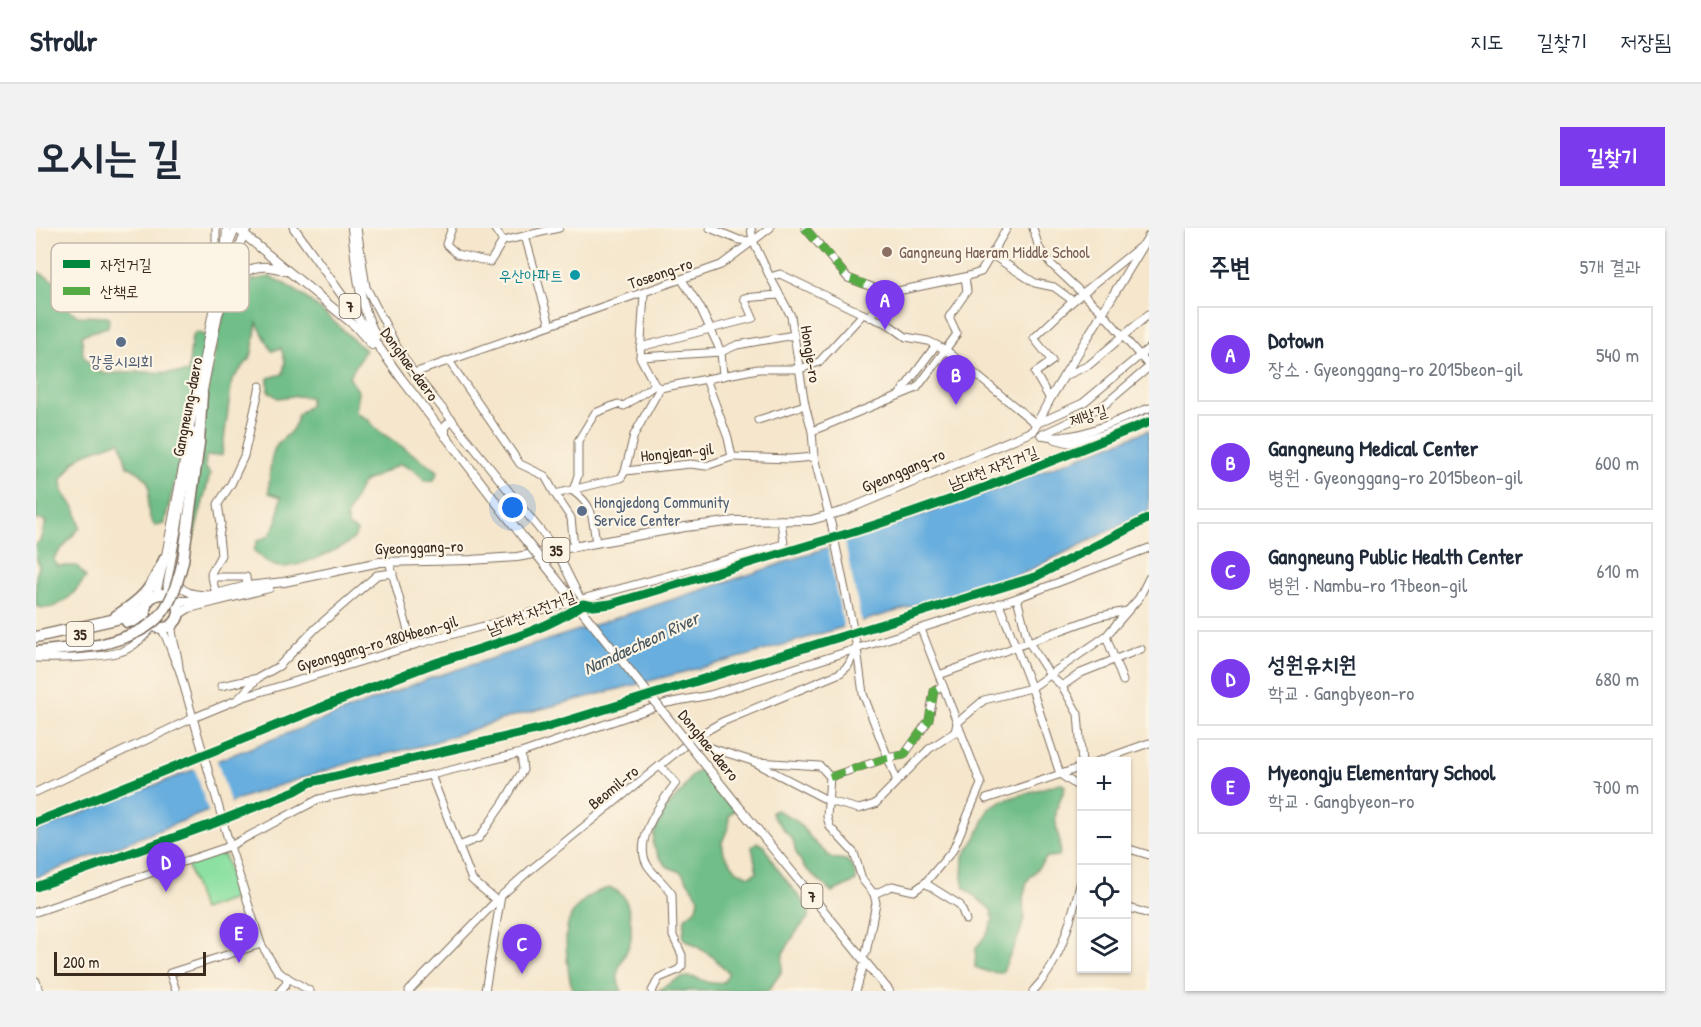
<!DOCTYPE html>
<html lang="ko">
<meta charset="utf-8">
<style>
body{margin:0;font-family:"Patrick Hand","Poor Story",sans-serif;background:#f2f2f3;color:#1f2937}
.controls{position:absolute;right:18px;bottom:18px;display:grid;overflow:hidden;border-radius:0px;box-shadow:0 2px 4px #0004}
.controls button{width:54px;height:54px;display:grid;place-items:center;padding:0;border:0;border-bottom:2px solid #e0e1e3;background:#fff;color:#1f2937;font:30px sans-serif}
.scale{position:absolute;left:18px;bottom:15px;width:152px;box-sizing:border-box;padding-left:6px;border:3px solid #3b2a1e;border-top:0;font-size:16px;line-height:21px;white-space:nowrap;color:#3b2a1e;-webkit-text-stroke:4px #fcf5e5;paint-order:stroke}
.you{position:absolute;left:477px;top:280px;width:21px;height:21px;margin:-15px;border:4px solid #fff;border-radius:50%;background:#1a73e8;box-shadow:0 0 0 9px #1a73e833}
.badge{display:grid;place-items:center;width:39px;height:39px;border-radius:50%;background:#7c3aed;color:#fff;font-size:20px;font-weight:700}
.pin{position:absolute;translate:-50% -50px;filter:drop-shadow(0 2px 3px #0008)}
.pin::after{content:'';position:absolute;top:32px;width:21px;height:18px;background:inherit;clip-path:polygon(0 0,100% 0,50% 100%)}
.list{margin:0;padding:0;list-style:none}
h2{display:flex;justify-content:space-between;align-items:center;height:78px;margin:0;padding:0 24px;font-size:26px}
h2 small{font-size:20px;font-weight:400;color:#747a83}
.list li{display:grid;grid-template-columns:39px 1fr auto;gap:18px;align-items:center;box-sizing:border-box;height:96px;margin:0 12px 12px;padding:0 12px;border:2px solid #e0e1e3;border-radius:0px}
.list b{display:block;font-size:22px;white-space:nowrap}
.list p{margin:0;font-size:20px;white-space:nowrap;color:#747a83}
.list em{font-size:20px;font-style:normal;color:#747a83}
.icon{flex:none;width:33px;height:33px;fill:none;stroke:currentColor;stroke-width:2;stroke-linecap:round;stroke-linejoin:round}
.map{position:relative;flex:none;width:1113px;height:763px;overflow:hidden;border-radius:0px}
header{display:flex;align-items:center;gap:36px;box-sizing:border-box;height:84px;padding:0 30px;background:#fff;border-bottom:2px solid #e0e1e3}
header strong{font-size:28px}
nav{display:flex;gap:33px;margin-inline-start:auto;font-size:21px}
.intro{display:flex;align-items:center;justify-content:space-between;box-sizing:border-box;height:144px;padding:0 36px}
h1{margin:0;font-size:42px}
.button{padding:15px 27px;border-radius:0px;background:#7c3aed;color:#fff;font-size:21px;font-weight:700}
main{display:flex;gap:36px;padding:0 36px}
aside{flex:1;background:#fff;border-radius:0px;box-shadow:0 2px 4px #0004}
.map>svg:first-child{display:block}
</style>
<header>
<strong>Strollr</strong>
<nav><a>지도</a><a>길찾기</a><a>저장됨</a></nav>
</header>
<div class="intro"><h1>오시는 길</h1><a class="button">길찾기</a></div>
<main>
<div class="map">
<svg width="1113" height="763" viewBox="0 0 1113 763">
<rect width="100%" height="100%" fill="#fcf5e5"/>
<filter id="ink" filterUnits="userSpaceOnUse"><feTurbulence type="fractalNoise" baseFrequency=".0167" numOctaves="2"/><feDisplacementMap in="SourceGraphic" scale="12" xChannelSelector="R" yChannelSelector="G"/><feConvolveMatrix kernelMatrix="1 2 1 2 8 2 1 2 1" color-interpolation-filters="sRGB"/></filter>
<filter id="wash" filterUnits="userSpaceOnUse"><feTurbulence type="fractalNoise" baseFrequency=".008" numOctaves="4" result="noise"/><feDisplacementMap in="SourceGraphic" scale="24" xChannelSelector="R" yChannelSelector="G"/><feGaussianBlur stdDeviation="1.35" result="paint"/><feColorMatrix in="noise" values="0 0 0 0 0 0 0 0 0 0 0 0 0 0 0 0 0 1.4 0 .05"/><feComposite in="paint" operator="in"/></filter>
<g filter="url(#wash)">
<rect width="100%" height="100%" fill="#f5e6cc"/>
<polygon fill="#8ce0a2" stroke="#648560" stroke-width="1.5" points="178,626 189,628 201,670 166,682 151,635"/>
<g fill="#71be88" stroke="#567453" stroke-width="1.5">
<path d="M0 43 20 54 28 62 32 81 42 88 73 89 72 99 46 107 47 127 58 142 70 146 95 144 152 145 156 108 160 104 172 108 151 207 128 296 119 298C99 273 133 256 91 238L84 213 48 226 38 234 26 251 27 264 40 282 44 299 17 331 22 338H41L50 349C40 364 20 387 0 378V349L3 338 0 327V316L4 313 10 293 3 291 0 293Z"/>
<path d="M234 49C271 64 299 96 329 122L313 149 322 163 320 185 333 192 340 201 402 243 398 252 390 253 378 242 364 236 326 255 310 289 313 299 321 303C320 306 319 309 317 311 307 321 260 340 246 339 235 339 226 331 218 323L221 313 233 308 241 294 245 269 233 265C233 256 234 230 238 222 245 208 259 207 261 188L274 177V169L258 168 242 170 232 163V150L247 146 249 133 245 120 236 123 221 95 215 129 196 152 186 227 170 228 169 239 174 246 157 312 153 310 158 241 181 111 188 87 198 67 216 52Z"/>
<path d="M666 541 699 582 693 588 692 600 686 614 688 626 701 643 714 648 721 644 716 619 721 614 729 619 740 639 774 683 772 690 761 703 747 725 746 743 732 763H622C631 757 643 748 654 749 669 750 669 758 688 754L693 745 676 728 647 710 649 690 661 680 663 670 645 644 632 639 623 629 617 617 618 606 629 581 647 562 656 547Z"/>
<path d="M1024 555 1029 558C1027 568 1021 576 1020 585 1017 601 1028 613 1023 628L1011 629 991 653 987 670 988 690 984 705 966 745 952 744 939 739 940 720 953 703 957 691 955 682 928 659 926 650 927 629 940 610 953 580 965 573Z"/>
<polygon points="740,582 760,592 780,616 796,630 810,632 815,637 819,644 820,653 796,664 768,639 760,624 757,612 737,589 736,584"/>
<path d="M575 660C579 662 584 665 587 668 594 678 596 698 595 710 592 731 573 739 586 763H537C532 748 527 707 533 693 539 676 558 662 575 660Z"/>
</g>
<polygon fill="#67aede" stroke="#516c7e" stroke-width="1.5" points="1113,202 1113,283 988,345 710,428 474,489 389,517 320,533 216,566 0,650 0,603 392,451 715,346 958,262"/>
<g fill="#f5e6cc">
<polygon points="808,310 826,396 808,402 791,316"/>
<polygon points="180,529 195,577 173,586 158,538"/>
</g>
</g>
<g filter="url(#ink)">
<g fill="none" stroke-linecap="round" stroke-linejoin="round">
<defs>
<g id="minor">
<polyline points="321,0 330,59 361,119 378,145 520,322 544,370"/>
<polyline points="416,0 410,16 421,26 454,34 467,13 458,0"/>
<polyline points="674,0 703,12 717,13"/>
<polyline points="769,0 812,50 852,65"/>
<polyline points="997,0 1003,20 1015,36 1066,84 1113,138"/>
<polyline points="489,8 514,97"/>
<polyline points="467,13 523,0"/>
<polyline points="956,27 999,55 1018,59 1037,73"/>
<polyline points="734,49 744,46 827,86 852,96 870,109 892,113 910,122 1000,196 1047,175 1113,120"/>
<polyline points="646,52 664,79 685,124 687,148"/>
<polyline points="177,63 180,40 180,0"/>
<polyline points="608,66 604,129 619,157 624,160 722,141 764,141 783,134 827,86"/>
<polyline points="187,70 196,32 212,0"/>
<polyline points="833,89 852,65 929,49 945,44 971,0"/>
<polyline points="604,119 717,90 708,70 742,67"/>
<polyline points="604,129 685,124 701,117 758,107"/>
<polyline points="413,133 484,236 509,248 519,266 535,290 538,319"/>
<polyline points="378,145 685,37 734,0"/>
<polyline points="1027,149 1053,137 1113,86"/>
<polyline points="670,151 692,210 696,229 754,231 778,229"/>
<polyline points="864,166 900,117"/>
<polyline points="166,170 183,83"/>
<polyline points="1014,171 999,145 1016,133 998,110 1037,73 1105,18"/>
<polyline points="722,192 769,177"/>
<polyline points="776,203 881,160 921,106 913,89 931,63 929,49"/>
<polyline points="1005,207 1067,178 1113,139"/>
<path d="M1005 207C1036 216 1084 191 1113 180"/>
<polyline points="1018,211 1033,215 1066,207 1113,189"/>
<polyline points="589,243 654,236 670,238 696,229"/>
<polyline points="519,266 585,250 589,243 598,207 624,160"/>
<path d="M560 315C556 290 559 279 537 263L542 247V213L559 185 582 176 588 178 619 157"/>
<polyline points="353,333 376,417"/>
<polyline points="175,349 210,349 211,358"/>
<path d="M140 353C148 366 158 366 172 367"/>
<polyline points="180,366 175,345 185,327 183,309 185,296 182,276 195,256 208,228 224,158"/>
<polyline points="120,367 129,330 176,86 189,27 200,0"/>
<polyline points="132,367 131,357 159,204"/>
<polyline points="981,370 992,413 1014,447 1026,458 1042,486 1046,535"/>
<polyline points="963,375 997,464 1024,546 1046,561"/>
<path d="M136 396C135 412 143 425 143 441"/>
<path d="M124 399C133 410 135 428 143 441L194 618 225 716 242 744 274 763"/>
<polyline points="1070,408 1087,453"/>
<polyline points="821,421 827,466 861,553"/>
<path d="M0 430C24 431 61 430 84 424 98 420 108 408 117 399"/>
<polyline points="903,447 1064,388 1091,383"/>
<polyline points="185,458 222,450 243,438 280,400 341,347 357,345"/>
<polyline points="1026,458 1045,445 1105,421"/>
<polyline points="203,470 222,450"/>
<polyline points="653,513 716,533 793,573 823,581 839,576 893,521 919,504 921,495 948,472 995,460 1070,408 1103,370 1113,350"/>
<polyline points="721,534 784,538 794,549 791,589 794,599 818,625 826,651 838,666 840,675 830,725"/>
<polyline points="1060,534 1113,515"/>
<polyline points="395,547 436,652 461,673"/>
<polyline points="794,549 851,530 868,527 893,492 898,463 907,458"/>
<polyline points="0,564 157,490 208,469 385,415 748,316 745,292"/>
<polyline points="950,571 1046,539"/>
<polyline points="423,618 443,610 468,574 487,542 485,525"/>
<polyline points="1090,620 1113,627"/>
<polyline points="889,655 924,677 930,692"/>
<polyline points="838,666 856,658 878,663 889,655 917,622 945,556 885,401"/>
<polyline points="1090,679 1113,686"/>
<polyline points="0,684 194,618 283,571 395,547 485,525 631,475 674,467 981,370 1113,320"/>
<polyline points="0,753 3,763"/>
<polyline points="140,763 134,745 225,716"/>
<polyline points="244,763 250,756 251,749"/>
<polyline points="373,763 465,668 493,643 658,510 686,494 804,445 812,438 821,420 796,299 778,229 776,203 769,177 755,88 734,49 717,13 715,0"/>
<polyline points="449,763 465,668"/>
<path d="M616 763 623 750 642 742 646 738V727L637 708 636 666C629 656 619 648 612 638 596 614 625 574 640 555L624 538"/>
<polyline points="820,763 827,739"/>
<path d="M997 763C1027 732 1034 691 1046 650"/>
</g>
<g id="major">
<polyline points="200,0 319,98 336,117"/>
<polyline points="258,0 365,150 486,308"/>
<path d="M316 0C320 37 322 74 340 108"/>
<polyline points="189,27 191,0"/>
<path d="M182 86C195 54 210 28 249 43"/>
<polyline points="409,208 409,199 416,192"/>
<polyline points="140,373 152,373 211,358 248,354 344,334 435,332 481,329 649,299 699,293 775,292 808,283 997,203 1014,171 1113,8"/>
<polyline points="142,387 153,380 233,360"/>
<polyline points="699,574 853,763"/>
</g>
<g id="highway">
<polyline points="147,333 163,215 166,166"/>
<circle cx="126" cy="383" r="17"/>
<path d="M80 388C109 369 114 362 129 330"/>
<polyline points="91,394 112,391"/>
<polyline points="0,409 98,387 110,378"/>
<polyline points="0,424 63,417"/>
</g>
</defs>
<use href="#minor" stroke="#7c6c5b" stroke-width="9"/>
<use href="#major" stroke="#7c6c5b" stroke-width="10"/>
<use href="#highway" stroke="#7c6c5b" stroke-width="13"/>
<use href="#minor" stroke="#fff" stroke-width="7"/>
<use href="#major" stroke="#fff" stroke-width="8"/>
<use href="#highway" stroke="#fff" stroke-width="10"/>
<defs>
<polyline id="major-bridge" points="486,308 699,574"/>
<path id="highway-bridge" d="M63 417C119 402 133 390 147 333"/>
</defs>
<use href="#major-bridge" stroke="#7c6c5b" stroke-width="10" stroke-linecap="butt"/>
<use href="#highway-bridge" stroke="#7c6c5b" stroke-width="13" stroke-linecap="butt"/>
<use href="#major-bridge" stroke="#fff" stroke-width="8"/>
<use href="#highway-bridge" stroke="#fff" stroke-width="10"/>
<g stroke="#55ab43" stroke-width="8" stroke-dasharray="15 8" stroke-linecap="butt">
<polyline points="769,0 812,50 852,65"/>
<polyline points="794,549 851,530 868,527 893,492 898,463 907,458"/>
</g>
<defs>
<g id="cycleway">
<path d="M0 594C128 544 255 490 383 441 437 420 499 410 547 376L558 378 575 376 817 304 873 286 950 259 1113 194"/>
<polyline points="0,659 176,596 259,563 275,554 508,500 999,349 1113,290"/>
</g>
</defs>
<use href="#cycleway" stroke="#fcf5e5" stroke-width="13"/>
<use href="#cycleway" stroke="#00873e" stroke-width="9"/>
</g>
</g>
<circle fill="#8d6e63" stroke="#fcf5e5" stroke-width="2" cx="851" cy="24" r="6"/>
<circle fill="#0f9aa8" stroke="#fcf5e5" stroke-width="2" cx="539" cy="47" r="6"/>
<g fill="#5c6f8a" stroke="#fcf5e5" stroke-width="2">
<circle cx="85" cy="114" r="6"/>
<circle cx="546" cy="283" r="6"/>
</g>
<g text-anchor="middle" dominant-baseline="central" stroke-width="4.5" stroke-linejoin="round" paint-order="stroke">
<g fill="#fcf5e5" stroke="#75675a" stroke-width="1.5">
<rect x="303.5" y="66" width="21" height="24" rx="4.5"/>
<rect x="506.5" y="310" width="27" height="24" rx="4.5"/>
<rect x="30.5" y="394" width="27" height="24" rx="4.5"/>
<rect x="765.5" y="656" width="21" height="24" rx="4.5"/>
</g>
<g font-size="15" font-weight="bold" fill="#3b2a1e">
<text x="314" y="78">7</text>
<text x="520" y="322">35</text>
<text x="44" y="406">35</text>
<text x="776" y="668">7</text>
</g>
<g font-size="16" fill="#785e54" stroke="#fcf5e5" text-anchor="start">
<text x="863" y="24">Gangneung Haeram Middle School</text>
</g>
<g font-size="16" fill="#3b2a1e" stroke="#fcf5e5">
<text transform="translate(624 45) rotate(-19)">Toseong-ro</text>
<text transform="translate(775 126) rotate(81)">Hongje-ro</text>
<text transform="translate(374 136) rotate(54)">Donghae-daero</text>
<text transform="translate(151 179) rotate(-79)">Gangneung-daero</text>
<text transform="translate(1052 187) rotate(-17)">제방길</text>
<text transform="translate(641 224) rotate(-6)">Hongjean-gil</text>
<text transform="translate(957 239) rotate(-21)">남대천 자전거길</text>
<text transform="translate(867 242) rotate(-23)">Gyeonggang-ro</text>
<text transform="translate(383 319) rotate(-2)">Gyeonggang-ro</text>
<text transform="translate(495 384) rotate(-22)">남대천 자전거길</text>
<text transform="translate(341 415) rotate(-16)">Gyeonggang-ro 1804beon-gil</text>
<text transform="translate(673 517) rotate(51)">Donghae-daero</text>
<text transform="translate(577 559) rotate(-39)">Beomil-ro</text>
</g>
<g font-size="16" fill="#0d838f" stroke="#fcf5e5" text-anchor="end">
<text x="527" y="47">우산아파트</text>
</g>
<g font-size="16" fill="#4e5e75" stroke="#fcf5e5">
<text x="85" y="133">강릉시의회</text>
<text x="558" y="274" text-anchor="start">Hongjedong Community<tspan x="558" dy="18">Service Center</tspan></text>
</g>
<g font-size="18" font-style="italic" fill="#4a5861" stroke="#fcf5e5">
<text transform="translate(605 415) rotate(-25)">Namdaecheon River</text>
</g>
</g>
<rect x="15" y="15" width="198" height="69" rx="9" fill="#fcf5e5" stroke="#c2b8a9" stroke-width="1.5"/>
<rect x="27" y="32" width="27" height="8" fill="#00873e"/>
<rect x="27" y="59" width="27" height="8" fill="#55ab43"/>
<g font-size="16" fill="#3b2a1e">
<text x="64" y="42">자전거길</text>
<text x="64" y="69">산책로</text>
</g>
</svg>
<div class="controls">
<button>+</button>
<button>−</button>
<button><svg class="icon" aria-label="locate" viewBox="0 0 24 24"><circle cx="12" cy="12" r="6"/><path d="M12 2v4M12 18v4M2 12h4M18 12h4"/></svg></button>
<button><svg class="icon" aria-label="layers" viewBox="0 0 24 24"><path d="M12 4l9 5-9 5-9-5zM3 14l9 5 9-5"/></svg></button>
</div>
<div class="scale">200 m</div>
<div class="you"></div>
<div class="pin badge" style="left:849px;top:102px">A</div>
<div class="pin badge" style="left:920px;top:177px">B</div>
<div class="pin badge" style="left:486px;top:746px">C</div>
<div class="pin badge" style="left:130px;top:664px">D</div>
<div class="pin badge" style="left:203px;top:735px">E</div>
</div>
<aside>
<h2>주변<small>5개 결과</small></h2>
<ul class="list">
<li><span class="badge">A</span><div><b>Dotown</b><p>장소 · Gyeonggang-ro 2015beon-gil</p></div><em>540 m</em></li>
<li><span class="badge">B</span><div><b>Gangneung Medical Center</b><p>병원 · Gyeonggang-ro 2015beon-gil</p></div><em>600 m</em></li>
<li><span class="badge">C</span><div><b>Gangneung Public Health Center</b><p>병원 · Nambu-ro 17beon-gil</p></div><em>610 m</em></li>
<li><span class="badge">D</span><div><b>성원유치원</b><p>학교 · Gangbyeon-ro</p></div><em>680 m</em></li>
<li><span class="badge">E</span><div><b>Myeongju Elementary School</b><p>학교 · Gangbyeon-ro</p></div><em>700 m</em></li>
</ul>
</aside>
</main>
